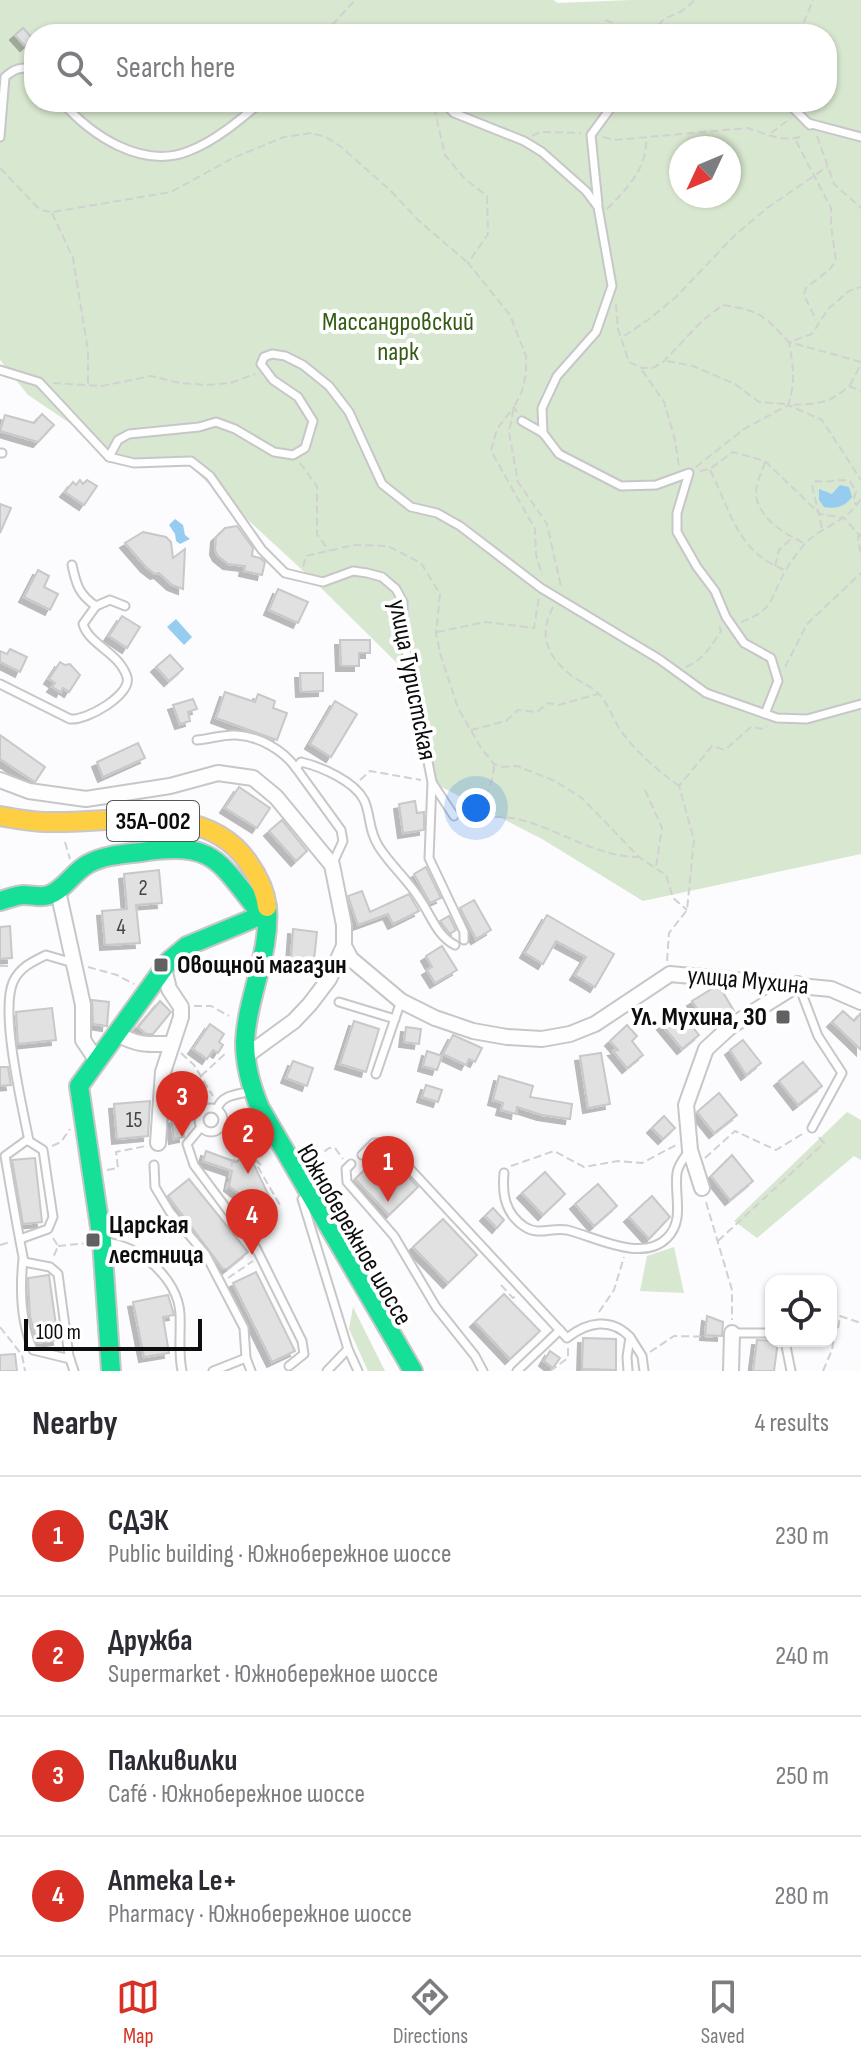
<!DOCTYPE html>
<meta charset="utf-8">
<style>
body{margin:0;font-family:"Sofia Sans Condensed",sans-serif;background:#f7f7f7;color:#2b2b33}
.controls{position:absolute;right:24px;bottom:24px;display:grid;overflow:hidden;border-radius:16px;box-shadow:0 2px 6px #0004}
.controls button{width:72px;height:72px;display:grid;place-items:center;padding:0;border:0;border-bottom:2px solid #e1e1e2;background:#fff;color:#2b2b33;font:40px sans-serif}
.compass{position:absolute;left:669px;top:136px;width:72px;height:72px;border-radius:50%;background:#fff;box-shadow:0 2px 6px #0004;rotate:226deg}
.scale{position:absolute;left:24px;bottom:20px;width:178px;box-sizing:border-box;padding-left:8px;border:4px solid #0e0d0e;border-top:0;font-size:22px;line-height:28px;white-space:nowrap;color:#0e0d0e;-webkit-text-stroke:6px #fff;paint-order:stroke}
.you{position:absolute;left:476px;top:808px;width:28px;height:28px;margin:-20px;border:6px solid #fff;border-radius:50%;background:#1a73e8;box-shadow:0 0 0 12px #1a73e833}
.badge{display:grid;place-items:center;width:52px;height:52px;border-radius:50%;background:#d93025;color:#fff;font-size:26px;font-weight:700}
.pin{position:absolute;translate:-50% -66px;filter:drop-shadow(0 2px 4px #0008)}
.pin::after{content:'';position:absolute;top:42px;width:28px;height:24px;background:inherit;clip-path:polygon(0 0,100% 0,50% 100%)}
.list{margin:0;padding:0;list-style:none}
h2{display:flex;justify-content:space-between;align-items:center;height:104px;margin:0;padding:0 32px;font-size:34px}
h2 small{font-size:26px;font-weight:400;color:#7c7c81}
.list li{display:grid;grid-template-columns:52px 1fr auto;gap:24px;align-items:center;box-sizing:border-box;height:120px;padding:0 32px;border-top:2px solid #e1e1e2}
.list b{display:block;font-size:30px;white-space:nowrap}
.list p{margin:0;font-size:26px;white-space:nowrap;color:#7c7c81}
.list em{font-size:26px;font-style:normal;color:#7c7c81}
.icon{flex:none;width:44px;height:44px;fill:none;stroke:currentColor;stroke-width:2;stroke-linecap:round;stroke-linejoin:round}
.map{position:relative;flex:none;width:861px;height:1371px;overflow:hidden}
.search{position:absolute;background:#fff;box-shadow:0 2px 6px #0004;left:24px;right:24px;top:24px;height:88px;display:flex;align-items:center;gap:20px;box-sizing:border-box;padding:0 28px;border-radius:32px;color:#7c7c81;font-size:30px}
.sheet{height:584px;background:#fff}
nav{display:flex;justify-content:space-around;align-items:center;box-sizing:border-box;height:112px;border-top:2px solid #e1e1e2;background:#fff;font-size:22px;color:#7c7c81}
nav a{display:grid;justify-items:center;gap:4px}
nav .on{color:#d93025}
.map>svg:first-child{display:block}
</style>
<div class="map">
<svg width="861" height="1371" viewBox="0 0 861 1371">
<defs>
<filter id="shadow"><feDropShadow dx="-5" dy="5" stdDeviation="0" flood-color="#0004"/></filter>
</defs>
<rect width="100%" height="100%" fill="#fcfbfd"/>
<polygon fill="#f8edf4" points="190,1094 192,1098 188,1111 182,1117 171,1119 177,1104"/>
<g fill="#d8e7cf" fill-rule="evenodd">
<path d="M0 0H553L558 3 631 0H861V854L643 901 542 839 428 780 412 683 399 665 312 579 182 459 118 461 68 422 28 395 0 360ZM34 34H827V102H34ZM681 148H729V196H681Z"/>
<polygon points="847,1112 861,1120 861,1160 854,1156 757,1238 734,1221"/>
<polygon points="674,1247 684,1293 640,1291 647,1256"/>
<polygon points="353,1307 385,1371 368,1371 349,1329"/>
</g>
<g fill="#96ccef">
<path d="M840 485 849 487 852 497C844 507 837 509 824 507L819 500V489L832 494Z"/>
<polygon points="175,519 183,525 185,535 190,539 180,544 176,541 175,534 169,525"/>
<polygon points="176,619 192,637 184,645 167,627"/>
</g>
<g fill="#e2e1e2" stroke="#c9c8c9" stroke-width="2" filter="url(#shadow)">
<polygon points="23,28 33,39 25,46 15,35"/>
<polygon points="42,414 54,425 38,442 0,431 5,415 34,423"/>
<polygon points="80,480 83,484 87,480 97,486 84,505 65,492 73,482 76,485"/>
<polygon points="0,504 11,508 0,533"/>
<polygon points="237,526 253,548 252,556 260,558 265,562 262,575 244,571 245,566 228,564 218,556 215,550 216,537 225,528"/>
<polygon points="143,532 166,537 171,542 173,558 185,549 183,589 172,585 159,573 155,574 146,567 125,543"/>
<polygon points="38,570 49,576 44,587 58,594 50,610 24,597"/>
<polygon points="278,589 308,602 298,623 269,610"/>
<polygon points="122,616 140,627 127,648 109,636"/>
<polygon points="340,640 370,640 370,653 359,653 359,666 341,666"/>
<polygon points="10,649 27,657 20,672 0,662 0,651 7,654"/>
<polygon points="170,655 183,669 169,681 156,667"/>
<polygon points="60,662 65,665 70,664 80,675 69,692 63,688 61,692 52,687 55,683 49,679"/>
<polygon points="300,673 323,673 323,691 301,692"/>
<polygon points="225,692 255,702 258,694 275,701 273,708 287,713 277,740 216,718"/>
<polygon points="193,699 197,709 188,712 190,721 180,724 173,705"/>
<polygon points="335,701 357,714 331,757 310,744"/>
<polygon points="0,735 45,767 35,782 0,759"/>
<polygon points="138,743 145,758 103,777 97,762"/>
<polygon points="239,787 270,808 257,828 225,808"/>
<polygon points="415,801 417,813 424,812 424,830 403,833 399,804"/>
<polygon points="282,820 307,851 296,861 269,831"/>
<polygon points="426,867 441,898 430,903 414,874"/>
<polygon points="159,870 162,903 136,905 140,943 105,945 102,911 127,909 124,874"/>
<polygon points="362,891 370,912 409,894 419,911 393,924 388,914 358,925 348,896"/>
<polygon points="474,900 491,930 476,939 460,908"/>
<polygon points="547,915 614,954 595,987 575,975 586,957 556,941 543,964 525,953"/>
<polygon points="449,916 456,930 450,934 440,921"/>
<polygon points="10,926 12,958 0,959 0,927"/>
<polygon points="293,929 317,932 314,960 291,958"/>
<polygon points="442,946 457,970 435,983 427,970 432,967 426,956"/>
<polygon points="713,988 721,989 734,1011 714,1023 706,1010 700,1013 692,1001"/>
<polygon points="92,1000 109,1002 107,1026 93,1024"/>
<polygon points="160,1001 171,1012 153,1034 146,1034 138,1027"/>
<polygon points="52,1008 56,1040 18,1044 16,1012"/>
<polygon points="679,1010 699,1035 682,1049 662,1025"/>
<polygon points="843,1011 854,1021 861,1013 861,1050 832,1022"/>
<polygon points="354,1021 379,1029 366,1072 340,1064"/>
<polygon points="210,1024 224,1034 219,1042 223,1045 218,1053 213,1050 207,1059 193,1049"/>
<polygon points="627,1025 637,1036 632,1041 643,1055 627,1068 613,1051 618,1050 610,1041"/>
<polygon points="406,1027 421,1029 419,1044 404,1042"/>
<polygon points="453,1035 482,1048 475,1062 469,1059 466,1065 443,1054"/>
<polygon points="743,1040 761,1063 746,1075 730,1050"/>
<polygon points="427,1051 442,1056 437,1070 423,1066"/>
<polygon points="601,1053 610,1104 588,1108 580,1056"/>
<polygon points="293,1061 313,1068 307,1086 286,1078"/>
<polygon points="803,1062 822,1086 798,1105 779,1081"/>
<polygon points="0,1067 8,1067 11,1085 0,1086"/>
<polygon points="499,1076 533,1086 530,1097 572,1104 570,1119 542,1115 517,1107 516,1114 501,1110 503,1103 493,1100"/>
<polygon points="426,1085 442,1090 438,1102 422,1097"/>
<polygon points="203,1088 207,1097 194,1102 190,1094"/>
<polygon points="719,1093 737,1115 714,1133 697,1112"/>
<polygon points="150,1101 148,1136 117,1139 114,1104"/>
<polygon points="664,1116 675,1128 663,1139 652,1128"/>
<polygon points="182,1118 184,1137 174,1139 171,1119"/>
<polygon points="206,1151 236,1162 240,1159 253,1163 269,1196 254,1206 229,1186 232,1171 203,1161"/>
<polygon points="384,1151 418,1187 389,1215 355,1179"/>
<polygon points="732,1155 753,1181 730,1200 711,1176"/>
<polygon points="35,1158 42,1222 23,1224 12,1160"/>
<polygon points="545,1172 565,1194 543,1215 522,1193"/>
<polygon points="189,1179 248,1252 227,1269 223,1269 168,1196"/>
<polygon points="598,1184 617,1206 594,1226 575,1204"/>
<polygon points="652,1196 670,1217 649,1239 629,1217"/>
<polygon points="493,1208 504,1220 497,1228 485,1216"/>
<polygon points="443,1219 477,1255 448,1283 413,1247"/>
<polygon points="256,1272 295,1351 272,1362 233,1283"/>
<polygon points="49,1275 58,1340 37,1343 30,1316 28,1278"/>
<polygon points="504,1294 540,1331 510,1359 475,1322"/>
<polygon points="168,1295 174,1315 163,1317 169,1353 144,1357 133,1302"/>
<polygon points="707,1316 723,1322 722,1336 705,1335"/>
<polygon points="583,1338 616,1339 616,1370 582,1369"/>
<polygon points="757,1340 778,1341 774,1371 753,1371"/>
<polygon points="550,1351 560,1358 553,1368 544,1361"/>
<polygon points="15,1354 17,1371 0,1371 0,1355"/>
</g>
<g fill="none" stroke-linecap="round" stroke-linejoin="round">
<defs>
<g id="lane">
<path d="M62 102C91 135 142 170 189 151 215 141 240 120 261 102"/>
<polyline points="443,102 454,113 524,141 542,152 586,191 598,207 612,286 596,332 557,376 542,408 543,433"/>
<polyline points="787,102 810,125"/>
<polyline points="808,123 861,137"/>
<path d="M0 137 5 77C14 69 22 66 34 69"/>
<polyline points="598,204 591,135 615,102"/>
<polyline points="0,370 39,382 109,457 134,463 191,461 210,476 262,550 285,573 323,582 353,571 367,573 382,577 396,589 403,602 403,636 432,782 429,858 464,932 464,940"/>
<polyline points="522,421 543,433 559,454 621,486 656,485 689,473 677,513 677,532 697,567 715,591 726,617 744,643 771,658 778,681 765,714"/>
<polyline points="0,453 2,453"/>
<polyline points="109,457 118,440 129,434 199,427 216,422 235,429 274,452 293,455 305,448 313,421 298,397 273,380 261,364 264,357 272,354 285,356 303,365 329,386 349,412 382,484 411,507 437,513 460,526 541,588 659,659 706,693 777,718 807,719 861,704"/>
<path d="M72 565C76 584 79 595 96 606"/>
<path d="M0 684 70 719C86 721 132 695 127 677 119 652 89 645 83 624L96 606 110 600 125 606"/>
<path d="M197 740C210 739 224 734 236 735 259 736 283 750 296 768"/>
<polyline points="433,784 454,816"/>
<path d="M332 865 343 841 341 830 296 768 301 762C322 767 354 781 364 800 371 815 368 830 379 847 392 867 410 882 421 901 431 916 438 937 455 945"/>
<polyline points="799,986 818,1036 842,1073 812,1128"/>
<polyline points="339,1002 395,1019"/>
<polyline points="376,1074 401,1001"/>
<circle cx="211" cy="1120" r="12"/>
<path d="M217 1109C221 1097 232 1095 243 1093"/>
<polyline points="201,1127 187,1144 194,1165 256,1248 302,1341 304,1354 289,1366"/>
<path d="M29 1141C22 1105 0 1013 13 982 20 967 32 962 46 955L73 963"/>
<path d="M362 1155 374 1143 385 1142 567 1338C587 1322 611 1317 630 1337L627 1357 628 1371"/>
<polyline points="351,1164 346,1169 347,1182 394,1236 436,1307 475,1356 483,1371"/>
<polyline points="154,1165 155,1187 170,1212 206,1255 244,1328 246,1358"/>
<path d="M504 1173C502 1194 505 1214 525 1227 539 1236 552 1227 567 1230 596 1237 642 1263 667 1238 685 1220 674 1196 677 1173 678 1165 684 1158 689 1151"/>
<polyline points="302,1199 348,1349 358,1371"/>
<path d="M20 1239 48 1229 53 1217 43 1150 27 1140 5 1156C11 1191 17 1227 24 1262L50 1267 58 1274 69 1356 74 1371"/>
<path d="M104 1242C138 1244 178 1278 180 1314 181 1334 178 1351 182 1371"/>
<path d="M23 1259C20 1288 21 1323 33 1350L70 1359"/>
<polyline points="732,1333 771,1333"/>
<polyline points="630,1337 642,1356 644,1371"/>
<polyline points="785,1341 791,1371"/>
<polyline points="213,1371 246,1358 251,1371"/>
<polyline points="327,1371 348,1349"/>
<polyline points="517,1371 560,1330"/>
</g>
<g id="street">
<polyline points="0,780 29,791 86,799 170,786 218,773 253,778 276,797 332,865 344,925 344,946 329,979 310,1004 294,1021 246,1056"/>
<polyline points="58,891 83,1005 83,1040 97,1061"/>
<polyline points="344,946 351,959 401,1001 435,1018 473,1031 507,1037 542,1039 570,1034 595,1024 670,974 831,989 861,1002"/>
<path d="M118 1034C137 1046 151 1044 172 1044"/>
<polyline points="158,1143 163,1072 181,1017 181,1007 169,989 164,968"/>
<polyline points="702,1188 690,1150 686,1105 706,1049 731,1026 798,984"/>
<polyline points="731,1371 732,1333"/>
</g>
<g id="fast">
<path d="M0 901C8 899 16 895 24 895 33 895 40 898 49 895 65 889 73 872 88 864 104 855 124 854 142 852 216 840 219 863 262 915L187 946 169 961 79 1086 102 1241 111 1371"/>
<path d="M267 907C271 953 247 996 245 1042 245 1065 251 1087 260 1108L413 1371"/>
</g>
<path id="slow" d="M0 816C16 819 33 822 49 822 113 824 205 799 248 862 258 876 265 890 267 907"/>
</defs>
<use href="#lane" stroke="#c7c6c8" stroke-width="11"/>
<use href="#street" stroke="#c7c6c8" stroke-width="18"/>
<use href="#fast" stroke="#c7c6c8" stroke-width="22"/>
<use href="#slow" stroke="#c7c6c8" stroke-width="22"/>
<g stroke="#d2d1d2" stroke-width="2" stroke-dasharray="8 4" stroke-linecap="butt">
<polyline points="605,20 642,34"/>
<polyline points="324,34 355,0"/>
<polyline points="650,34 664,19 682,11 695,0"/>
<polyline points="799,34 813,0"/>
<polyline points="434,107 445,155 464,178 487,196 488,234 468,263 510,315 526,356 526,374 522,391 514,407 509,432 518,482 547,524 561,587"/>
<polyline points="771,133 791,118"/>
<polyline points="532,136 540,132 581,133"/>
<polyline points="817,136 834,184 861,208"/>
<path d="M603 137 615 140 748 128C765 134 788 144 804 135"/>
<polyline points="796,141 831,208 831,225 836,261 830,269 806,288 804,295 816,320"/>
<polyline points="0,168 40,210 52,212 171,192 233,158 284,137 311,133 326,137 340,146 391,191 418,220 467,262"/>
<path d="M607 209C628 188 648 167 646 137"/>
<polyline points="52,213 73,258 88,351 88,385"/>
<path d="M616 304 618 329 629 362 642 368H653L664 361 703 320 723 305C761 311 763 315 789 342L812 334 828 309 849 291 861 287"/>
<polyline points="624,336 648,320 676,297 735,235 767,208 827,167"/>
<polyline points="667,361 693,366 735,384 759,402 786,404"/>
<path d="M861 362 789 342C793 365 796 382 788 405 815 404 828 405 849 386L861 391"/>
<polyline points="642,370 664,402 675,440 679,467"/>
<polyline points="53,383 102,386 151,376 180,383 208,385 230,383 255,374"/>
<polyline points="850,385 861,364"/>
<polyline points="517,412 514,407 497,429 491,451 535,529 536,555 542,575"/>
<path d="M765 462C762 472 753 488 757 500 763 521 785 534 804 543"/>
<polyline points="300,463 317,486 317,534 329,551"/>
<polyline points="696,467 744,429 788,405 822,420 861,480"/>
<path d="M710 470C731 512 738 553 785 570"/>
<polyline points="700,471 710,469 733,452 765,461 820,514 844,518 861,537"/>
<path d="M822 528 812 485 816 481C828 484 837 478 850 481L856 492 853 501 857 505"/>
<polyline points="861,534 858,537 861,555"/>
<polyline points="775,566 779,550 792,538"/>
<polyline points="303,567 306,556 354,545 388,546 421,563 440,594 436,633 440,653 458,708 481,748 494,764 503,767 517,766 555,781 582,798 639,857 666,875 673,898 687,910"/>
<path d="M553 607C538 636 547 656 572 676 580 682 591 686 598 693 608 703 613 719 621 731 638 754 656 769 679 786"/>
<path d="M741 622C776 609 769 599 785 572 789 564 797 553 803 546 820 526 849 522 861 498"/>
<polyline points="437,632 485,622 534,628 539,597"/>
<path d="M686 667C703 660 711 646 721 631L719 625"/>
<polyline points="785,667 807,624 861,573"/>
<polyline points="471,730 506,721 518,710 537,712 548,703 559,705 598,694"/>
<polyline points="360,780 370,771 421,780"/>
<polyline points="645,790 662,828 656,867"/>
<path d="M463 818 471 820C483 802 493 787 494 765"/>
<path d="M471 820C479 819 488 817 496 817 541 815 587 857 639 857"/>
<polyline points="65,842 70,859"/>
<polyline points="667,961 669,933 687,910 694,840 679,786 712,746 725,750 751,727 763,729 767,726"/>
<polyline points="0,966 11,966"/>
<polyline points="88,967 117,975 134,984"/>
<polyline points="194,1006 211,1006 229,1016"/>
<polyline points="181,1053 194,1065 213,1096"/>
<polyline points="201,1076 226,1053"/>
<polyline points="221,1126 263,1167"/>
<polyline points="52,1146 61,1142 70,1129"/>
<polyline points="306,1150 365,1251"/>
<polyline points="705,1158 735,1131 776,1150 804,1133"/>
<polyline points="315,1159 329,1148 335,1148 343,1159"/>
<polyline points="511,1166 554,1151 584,1167 618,1161 642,1163 676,1145"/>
<polyline points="107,1170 118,1168 116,1152 146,1146"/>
<polyline points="226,1190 232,1163 243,1147"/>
<polyline points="706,1202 732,1290 732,1320"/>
<polyline points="250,1224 280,1205 255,1162 257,1160"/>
<polyline points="53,1238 58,1246 53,1258"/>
<polyline points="718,1241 824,1143 817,1135"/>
<polyline points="0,1245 10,1242"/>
<polyline points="58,1246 89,1243"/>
<polyline points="228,1278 253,1261"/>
<polyline points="501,1285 513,1298 516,1296"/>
<polyline points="599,1312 614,1290 624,1257"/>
<polyline points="0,1327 22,1355 25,1371"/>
<polyline points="650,1352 674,1336 718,1337"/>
<polyline points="550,1371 568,1358 568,1346"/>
<polyline points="823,1371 832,1350 835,1329 838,1329 840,1316 861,1323"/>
</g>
<use href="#lane" stroke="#fffeff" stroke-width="7"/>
<use href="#street" stroke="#fffeff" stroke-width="14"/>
<use href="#fast" stroke="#16e098" stroke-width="18"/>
<use href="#slow" stroke="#ffcf43" stroke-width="18"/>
</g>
<g fill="#616062" stroke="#fff" stroke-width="3">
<rect x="153" y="957" width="16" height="16" rx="4"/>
<rect x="775" y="1009" width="16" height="16" rx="4"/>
<rect x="85" y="1232" width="16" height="16" rx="4"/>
</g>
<g text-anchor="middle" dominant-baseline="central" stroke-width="8" stroke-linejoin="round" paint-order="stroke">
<g font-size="22" fill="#454445">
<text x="143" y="888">2</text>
<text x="121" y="927">4</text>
<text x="134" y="1120">15</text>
</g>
<rect fill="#fff" stroke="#565656" stroke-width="2" x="107" y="801" width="92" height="40" rx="6"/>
<g font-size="24" font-weight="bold" fill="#0e0d0e">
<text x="153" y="821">35А-002</text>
</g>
<g font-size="26" fill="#355b14" stroke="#fff">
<text x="398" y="322">Массандровский<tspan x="398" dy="30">парк</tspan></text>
</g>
<g font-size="26" fill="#0e0d0e" stroke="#fff">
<text transform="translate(412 680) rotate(79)">улица Туристская</text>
<text transform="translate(748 981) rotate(5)">улица Мухина</text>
<text transform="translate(354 1235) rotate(60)">Южнобережное шоссе</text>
</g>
<g font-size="26" font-weight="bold" fill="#0e0d0e" stroke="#fff" text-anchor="start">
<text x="177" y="965">Овощной магазин</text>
<text x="767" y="1017" text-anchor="end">Ул. Мухина, 30</text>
<text x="109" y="1225">Царская<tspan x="109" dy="30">лестница</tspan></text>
</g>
</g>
</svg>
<div class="controls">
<button><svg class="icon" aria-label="locate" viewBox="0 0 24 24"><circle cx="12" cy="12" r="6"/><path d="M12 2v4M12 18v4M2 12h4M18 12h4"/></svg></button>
</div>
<svg class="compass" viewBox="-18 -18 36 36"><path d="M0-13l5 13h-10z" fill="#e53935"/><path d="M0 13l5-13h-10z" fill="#7c7c81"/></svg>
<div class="scale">100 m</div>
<div class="you"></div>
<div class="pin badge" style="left:388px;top:1202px">1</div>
<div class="pin badge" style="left:248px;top:1174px">2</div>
<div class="pin badge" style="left:182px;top:1137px">3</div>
<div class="pin badge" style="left:252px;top:1255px">4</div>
<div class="search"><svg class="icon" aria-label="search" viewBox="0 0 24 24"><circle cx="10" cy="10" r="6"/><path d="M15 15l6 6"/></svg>Search here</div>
</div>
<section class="sheet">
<h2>Nearby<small>4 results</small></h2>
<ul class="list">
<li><span class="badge">1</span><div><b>СДЭК</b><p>Public building · Южнобережное шоссе</p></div><em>230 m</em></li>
<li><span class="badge">2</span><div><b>Дружба</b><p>Supermarket · Южнобережное шоссе</p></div><em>240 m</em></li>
<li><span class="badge">3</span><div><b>Палкивилки</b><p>Café · Южнобережное шоссе</p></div><em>250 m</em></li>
<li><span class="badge">4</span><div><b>Аптека Le+</b><p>Pharmacy · Южнобережное шоссе</p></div><em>280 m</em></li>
</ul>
</section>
<nav>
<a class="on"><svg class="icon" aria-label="map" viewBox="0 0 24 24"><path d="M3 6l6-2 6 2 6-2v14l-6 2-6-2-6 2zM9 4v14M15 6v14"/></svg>Map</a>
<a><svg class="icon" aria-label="directions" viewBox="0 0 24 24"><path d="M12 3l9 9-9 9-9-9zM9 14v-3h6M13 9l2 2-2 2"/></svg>Directions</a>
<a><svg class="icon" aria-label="saved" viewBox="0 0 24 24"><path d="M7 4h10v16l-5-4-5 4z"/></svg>Saved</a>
</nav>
